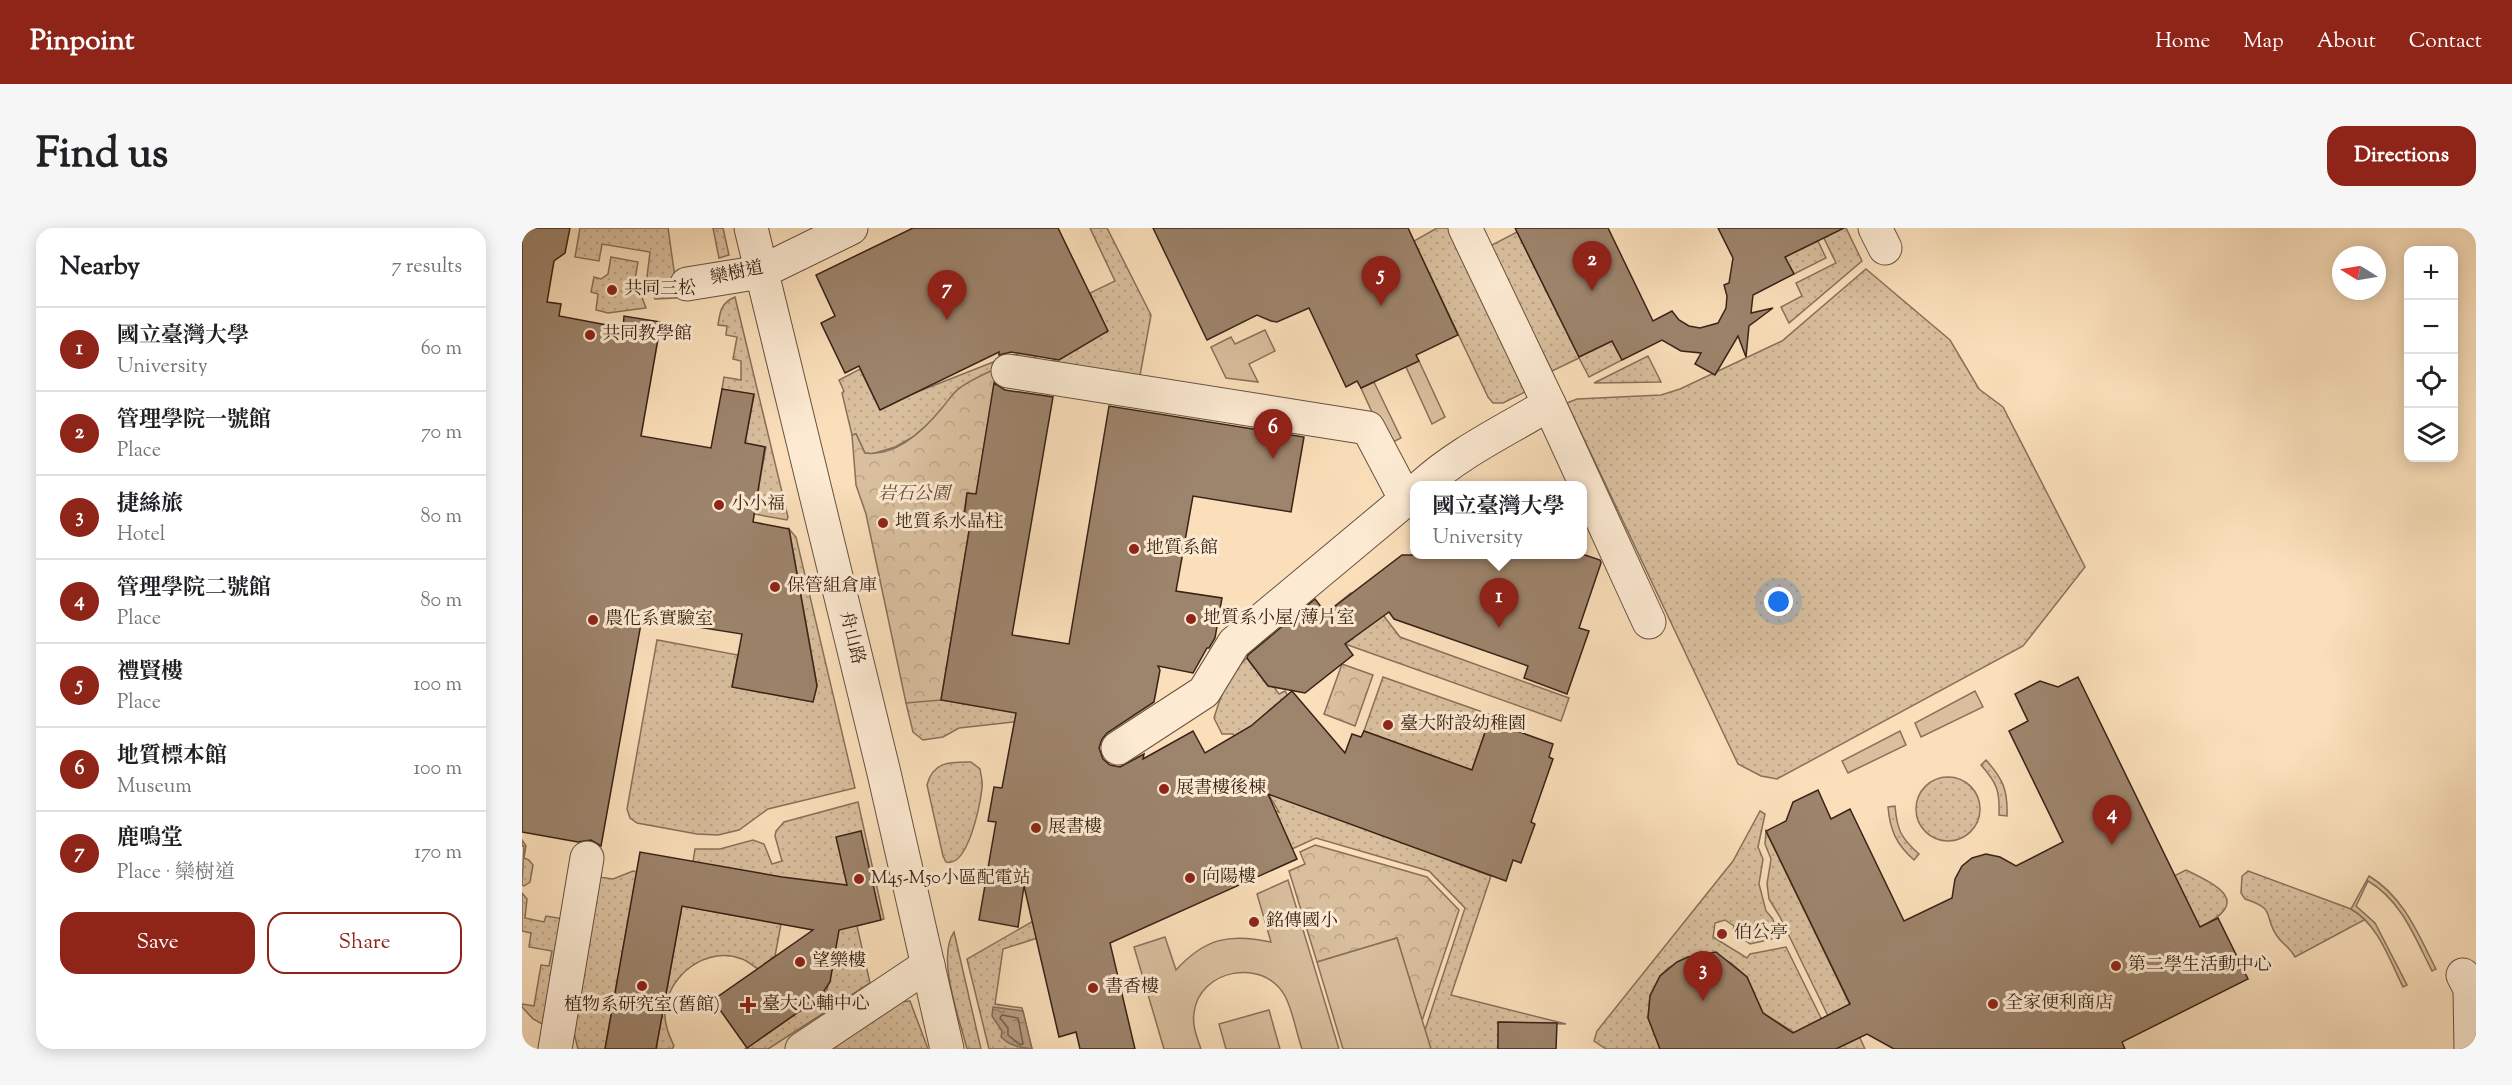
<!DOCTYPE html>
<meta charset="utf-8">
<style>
body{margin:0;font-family:"Sorts Mill Goudy","Noto Serif TC",serif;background:#f6f6f6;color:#202124}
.controls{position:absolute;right:18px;top:18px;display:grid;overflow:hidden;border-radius:12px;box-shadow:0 3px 15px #0003}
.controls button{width:54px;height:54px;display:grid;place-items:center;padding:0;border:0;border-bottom:2px solid #e0e0e0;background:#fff;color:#202124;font:30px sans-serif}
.compass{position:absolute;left:1810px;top:18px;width:54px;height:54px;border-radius:50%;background:#fff;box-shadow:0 3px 15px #0003;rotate:281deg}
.you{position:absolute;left:1257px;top:374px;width:21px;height:21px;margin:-15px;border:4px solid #fff;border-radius:50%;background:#1a73e8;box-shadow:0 0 0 9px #1a73e833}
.badge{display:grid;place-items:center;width:39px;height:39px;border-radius:50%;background:#8f2418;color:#fff;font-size:20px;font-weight:700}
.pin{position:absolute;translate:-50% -50px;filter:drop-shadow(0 2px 3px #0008)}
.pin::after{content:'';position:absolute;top:32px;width:21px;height:18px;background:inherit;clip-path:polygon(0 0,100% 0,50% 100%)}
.popup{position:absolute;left:888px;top:253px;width:177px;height:78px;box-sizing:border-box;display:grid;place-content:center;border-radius:12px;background:#fff;filter:drop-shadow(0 2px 4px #0005);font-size:20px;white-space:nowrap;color:#757577}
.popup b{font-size:22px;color:#202124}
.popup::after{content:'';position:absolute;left:50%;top:100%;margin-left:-12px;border:12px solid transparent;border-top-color:#fff}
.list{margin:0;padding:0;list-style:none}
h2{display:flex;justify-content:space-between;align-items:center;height:78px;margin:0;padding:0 24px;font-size:26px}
h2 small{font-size:20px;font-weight:400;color:#757577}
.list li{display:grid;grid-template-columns:39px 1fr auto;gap:18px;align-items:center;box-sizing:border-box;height:84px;padding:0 24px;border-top:2px solid #e0e0e0}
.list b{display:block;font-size:22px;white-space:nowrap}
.list p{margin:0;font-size:20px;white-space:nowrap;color:#757577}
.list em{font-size:20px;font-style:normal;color:#757577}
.actions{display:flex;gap:12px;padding:18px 24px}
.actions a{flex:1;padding:14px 0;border:2px solid #8f2418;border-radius:18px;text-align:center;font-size:21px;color:#8f2418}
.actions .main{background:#8f2418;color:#fff}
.icon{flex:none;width:33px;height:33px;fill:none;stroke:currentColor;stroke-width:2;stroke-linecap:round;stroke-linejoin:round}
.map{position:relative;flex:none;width:1954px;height:821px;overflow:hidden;border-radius:18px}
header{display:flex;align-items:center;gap:36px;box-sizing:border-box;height:84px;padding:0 30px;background:#8f2418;color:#fff}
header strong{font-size:28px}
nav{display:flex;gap:33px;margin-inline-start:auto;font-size:21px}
.intro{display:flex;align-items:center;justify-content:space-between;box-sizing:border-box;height:144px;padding:0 36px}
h1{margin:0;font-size:42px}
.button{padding:15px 27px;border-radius:18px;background:#8f2418;color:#fff;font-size:21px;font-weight:700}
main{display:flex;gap:36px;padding:0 36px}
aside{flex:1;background:#fff;border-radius:18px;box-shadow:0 3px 15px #0003}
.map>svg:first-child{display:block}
</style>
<header>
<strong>Pinpoint</strong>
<nav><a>Home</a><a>Map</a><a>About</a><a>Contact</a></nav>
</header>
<div class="intro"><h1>Find us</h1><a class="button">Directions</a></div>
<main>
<aside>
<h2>Nearby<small>7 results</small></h2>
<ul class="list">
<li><span class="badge">1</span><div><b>國立臺灣大學</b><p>University</p></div><em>60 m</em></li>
<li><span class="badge">2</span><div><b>管理學院一號館</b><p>Place</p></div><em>70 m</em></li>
<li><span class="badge">3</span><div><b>捷絲旅</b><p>Hotel</p></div><em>80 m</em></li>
<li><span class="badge">4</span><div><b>管理學院二號館</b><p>Place</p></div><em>80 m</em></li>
<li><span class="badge">5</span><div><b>禮賢樓</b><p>Place</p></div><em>100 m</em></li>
<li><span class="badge">6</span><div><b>地質標本館</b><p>Museum</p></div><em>100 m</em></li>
<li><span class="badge">7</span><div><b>鹿鳴堂</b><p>Place · 欒樹道</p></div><em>170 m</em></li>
</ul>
<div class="actions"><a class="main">Save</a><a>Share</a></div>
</aside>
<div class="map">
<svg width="1954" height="821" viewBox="0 0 1954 821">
<defs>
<pattern id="grass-dots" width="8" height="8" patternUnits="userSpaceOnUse" patternTransform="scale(1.5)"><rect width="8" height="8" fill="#d9bf9e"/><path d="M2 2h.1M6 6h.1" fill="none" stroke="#bba487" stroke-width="1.8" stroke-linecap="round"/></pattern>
<pattern id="park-crowns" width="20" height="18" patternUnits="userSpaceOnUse" patternTransform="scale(1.5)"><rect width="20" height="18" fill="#d9bf9e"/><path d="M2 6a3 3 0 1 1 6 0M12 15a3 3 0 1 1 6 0" fill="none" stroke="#bba487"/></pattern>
<pattern id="water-ripples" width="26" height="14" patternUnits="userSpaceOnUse" patternTransform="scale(1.5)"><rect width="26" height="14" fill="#b89f83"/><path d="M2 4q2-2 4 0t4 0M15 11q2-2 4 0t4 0" fill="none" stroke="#97816a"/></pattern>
</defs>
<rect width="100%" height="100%" fill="#fadfba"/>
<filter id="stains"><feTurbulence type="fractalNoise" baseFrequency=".00333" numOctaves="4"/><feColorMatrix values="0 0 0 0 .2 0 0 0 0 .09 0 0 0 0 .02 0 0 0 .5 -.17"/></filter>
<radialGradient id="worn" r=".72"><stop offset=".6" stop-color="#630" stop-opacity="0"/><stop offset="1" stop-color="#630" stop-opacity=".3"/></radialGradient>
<g fill="url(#grass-dots)" stroke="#89705a" stroke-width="1.5">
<polygon points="58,0 146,0 155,64 154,70 133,71 125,49 128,24 80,16 77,33 53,29"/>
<polygon points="191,0 201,0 207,27 197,30"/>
<polygon points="568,0 585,0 629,87 617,153 522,138 585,103 568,65 593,53"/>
<polygon points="915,0 929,0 1005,163 981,175 971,175 966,169 892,13"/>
<polygon points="1297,0 1324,0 1340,33 1267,95 1259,79 1280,68 1274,55 1314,35"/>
<polygon points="995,4 1057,129 1090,113 1100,132 1067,149 1057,130 1030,143 968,18"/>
<polygon points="1296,13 1304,30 1272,46 1263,29"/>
<polygon points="89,29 116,34 113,51 124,80 86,85 74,82 76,66 69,64 72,49 79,51 86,46"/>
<polygon points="1344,41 1428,112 1457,161 1481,179 1563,339 1501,418 1255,551 1239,548 1216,536 1045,175 1055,171 1139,167 1158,161 1260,113"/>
<path d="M213 69 266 289 265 292 227 285 235 268 244 219 223 215 232 167 200 161 202 149 219 152V133L211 131 215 109 204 107 205 98 196 97C198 83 199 75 213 69Z"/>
<polygon points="509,120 518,138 494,134 407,195 391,209 373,219 350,226 343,225 334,206 330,207 320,165 322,163 317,152 338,141 358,182 390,166 484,129 485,131"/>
<polygon points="1126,128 1139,154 1072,155"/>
<polygon points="449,291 419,472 502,486 501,493 437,500 421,509 401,512 391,504 384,475"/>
<polygon points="267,301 274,309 333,560 246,581 217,602 196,607 175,606 115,595 108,590 105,581 135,412 216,427 210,459 291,474 295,457"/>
<polygon points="841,361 878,409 1047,470 1039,493 823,416 830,411 808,382 829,365 832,368"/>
<path d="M725 430 732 440 736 437 757 466 763 463 776 486 753 478 935 615 929 633 969 648 929 767 1044 796 977 794 976 821H909L903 802 943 680 907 643 794 610 770 621 753 583 757 584 711 506H700L692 490C700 464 704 449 725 430Z"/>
<polygon points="861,449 969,487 950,542 842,503"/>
<path d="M1464 532C1481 551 1486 562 1485 588L1477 587C1478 563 1475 555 1459 537Z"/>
<path d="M449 534 458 541C459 547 461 554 460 560 458 577 446 640 424 634L421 628 405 557C411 533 428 534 449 534Z"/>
<circle cx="1426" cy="581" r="32"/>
<polygon points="336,574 362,691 335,698 348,755 246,821 223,821 298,769 305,762 324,665 171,634 173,621 198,621 231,612 242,616 250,636 260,633 253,608 254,603 262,594"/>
<path d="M1373 578C1375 602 1379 610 1397 626L1392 632C1374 616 1368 602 1366 579Z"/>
<polygon points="1238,583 1243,586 1236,619 1241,631 1237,656 1244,683 1250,690 1259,709 1228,716 1211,703 1212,698 1203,692 1193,695 1191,709 1225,730 1228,726 1264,719 1300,792 1289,815 1241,785 1225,749 1209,735 1199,730 1166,729 1146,740 1138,748 1128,767 1126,790 1138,821 1084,821 1072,813 1075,803 1211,633"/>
<polygon points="1244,603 1328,777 1332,797 1343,821 1318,821 1306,788 1258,689 1247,671 1245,656 1249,631 1243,616"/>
<polygon points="0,612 4,618 2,630 7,632 11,637 8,654 2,658 0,657 2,618 0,618"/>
<path d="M1664 642C1697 658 1730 674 1678 699L1634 657Z"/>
<polygon points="111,643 115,644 83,821 56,821 49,793 77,649 91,651"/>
<path d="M1726 643 1829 681 1844 691 1773 729C1768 719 1761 717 1755 708 1741 688 1755 681 1723 671L1719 665 1720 648Z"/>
<polygon points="0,665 5,671 3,690 22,694 24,688 42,691 24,798 11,791 0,779 0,776 12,778 19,737 27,738 30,723 7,719 9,705 0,703"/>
<path d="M160 678 259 696 253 728 236 741C231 738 226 733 220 731 185 717 146 747 143 783 142 796 147 807 152 818L150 821H134Z"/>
<polygon points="520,688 528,706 481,721 473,776 500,780 510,821 467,821 445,731"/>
<path d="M432 704 459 821H445C438 792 414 730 432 704Z"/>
<polygon points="388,773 406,821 302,821 377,774"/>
</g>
<g fill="url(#park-crowns)" stroke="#89705a" stroke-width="1.5">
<path d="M485 135 473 152 454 266 445 265 441 290 449 291 419 472 384 475 344 286 334 257 330 207 334 206 343 225C375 229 402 202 420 180 426 173 432 163 439 159 453 149 470 143 485 135Z"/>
<polygon points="820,436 851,447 833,498 802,486"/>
<polygon points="793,617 905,649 937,682 900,793 875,710 795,734 767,643 783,636 778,624"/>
</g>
<g fill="#d9bf9e" stroke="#89705a" stroke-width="1.5">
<polygon points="743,102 753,123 727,136 736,154 704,150 689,119 709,109 713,116"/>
<polygon points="897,133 923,189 910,196 884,139"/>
<polygon points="852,154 879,210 865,217 839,160"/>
<polygon points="1453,463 1461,479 1399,509 1393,495"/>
<polygon points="1378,503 1384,517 1326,545 1320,533"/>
<path d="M1847 648C1882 669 1896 706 1914 741L1910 743C1893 710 1880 673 1846 653L1834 678 1853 695 1885 757 1881 759C1868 733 1856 696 1829 681Z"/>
<path d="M766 652 817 821H780C774 804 771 783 763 768 742 729 677 741 672 785 670 798 675 809 679 821H642L612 719 643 709 654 742C683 710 708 705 749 714L735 666Z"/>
<polygon points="875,710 909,821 821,821 795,734"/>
<polygon points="747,782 758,821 704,821 697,796"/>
</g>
<path fill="url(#water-ripples)" stroke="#856d58" stroke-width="1.5" d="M471 779 501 783 510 821C497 819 488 818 479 809L480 803 470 788Z"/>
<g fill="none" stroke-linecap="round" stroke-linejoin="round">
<polygon stroke="#78604d" stroke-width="1.5" points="480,787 496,790 501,816 498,817 486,807 486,800 478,790"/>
</g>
<g fill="#9d846c" stroke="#392217" stroke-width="1.5">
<polygon points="0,0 48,0 43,25 32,33 25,74 39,76 37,88 101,100 102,88 139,94 119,208 189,220 200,161 232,166 223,215 243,219 231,294 267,301 295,458 291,474 210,459 220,406 120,390 79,618 69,612 56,614 0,604"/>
<polygon points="391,0 536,0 586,103 537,132 489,124 477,127 477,124 358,182 337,138 323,145 299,95 313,88 294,47"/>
<polygon points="631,0 886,0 936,107 894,127 897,133 839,160 835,153 824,159 787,80 755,94 749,93 735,87 685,112"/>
<polygon points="993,0 1086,0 1131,93 1150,83 1157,92 1167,98 1178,100 1196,95 1204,80 1205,68 1202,57 1207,55 1211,30 1196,0 1322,0 1263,29 1272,46 1231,67 1229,85 1251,80 1227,98 1224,129 1216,108 1193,147 1173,136 1179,125 1159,123 1140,112 1100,132 1090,113 1057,129"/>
<polygon points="472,155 483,162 531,169 490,407 547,416 587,178 782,209 769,284 671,268 654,363 700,370 693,410 687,420 685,420 671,445 636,438 638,442 632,474 585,505 580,511 577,520 581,531 588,537 598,539 622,526 621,531 671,503 683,525 729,498 770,463 823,525 830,506 839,509 842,503 950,542 967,493 1031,516 1027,529 1031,531 1009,594 1013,596 999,635 991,632 984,653 746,566 775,631 588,715 613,821 558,821 554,804 537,809 502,658 496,699 457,692 474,594 466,593 472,559 480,560 494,485 419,472 449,291 442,290 445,265 454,266"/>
<polygon points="880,327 1063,327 1078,332 1079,335 1057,400 1067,403 1045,466 1002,450 1006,438 872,391 867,384 823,416 831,427 783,465 746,458 725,430 726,427 793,371 804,385"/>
<polygon points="1556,449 1678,699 1696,690 1726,751 1600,814 1603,821 1372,821 1345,806 1314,821 1138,821 1126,790 1128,768 1138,748 1155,734 1166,729 1194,724 1225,749 1241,785 1271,805 1328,776 1244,603 1264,593 1271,574 1296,562 1309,591 1328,581 1382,693 1430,670 1433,651 1440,638 1450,630 1464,626 1478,629 1494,638 1541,614 1487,503 1506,493 1493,466 1518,453 1536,459"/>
<polygon points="339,603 359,692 317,702 308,754 298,769 225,820 191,772 291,702 160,678 134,821 83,821 118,624 260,649 325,657 314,609"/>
<polygon points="976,794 1035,795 1034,821 976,821"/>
</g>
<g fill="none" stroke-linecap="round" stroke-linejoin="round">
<defs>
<g id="minor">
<polyline points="229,0 362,545 425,821"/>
<polyline points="943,0 1027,176 1127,394"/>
<polyline points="1353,0 1363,20"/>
<polyline points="165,56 239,44 329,0"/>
<polyline points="486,143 846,200 884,272"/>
<path d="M900 258C937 224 985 202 1027 176"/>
<polyline points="596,520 682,464 712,415 893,264"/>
<polyline points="1941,747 1948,761 1949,821"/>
<polyline points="33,821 65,630"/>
<polyline points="280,821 406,737"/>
</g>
</defs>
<use href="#minor" stroke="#695140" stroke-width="35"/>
<use href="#minor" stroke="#fcead2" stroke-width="33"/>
</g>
<g fill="#8f2418" stroke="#fcead2" stroke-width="2">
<circle cx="90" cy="62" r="6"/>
<circle cx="68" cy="107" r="6"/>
<circle cx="197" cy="277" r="6"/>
<circle cx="361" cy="295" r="6"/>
<circle cx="612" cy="321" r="6"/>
<circle cx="253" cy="359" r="6"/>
<circle cx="669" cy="391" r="6"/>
<circle cx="71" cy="392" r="6"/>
<circle cx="866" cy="497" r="6"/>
<circle cx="642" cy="561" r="6"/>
<circle cx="514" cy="600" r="6"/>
<circle cx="668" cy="650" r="6"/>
<circle cx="337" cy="651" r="6"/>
<circle cx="732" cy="694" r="6"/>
<circle cx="1200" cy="706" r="6"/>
<circle cx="278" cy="734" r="6"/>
<circle cx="1594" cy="738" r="6"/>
<circle cx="120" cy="758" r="6"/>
<circle cx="571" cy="760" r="6"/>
<circle cx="1471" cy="776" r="6"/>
<path d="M223 768h6v6h6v6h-6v6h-6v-6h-6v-6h6z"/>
</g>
<g text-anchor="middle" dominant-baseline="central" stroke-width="6" stroke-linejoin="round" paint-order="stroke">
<g font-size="18" fill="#392217" stroke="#fcead2">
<text transform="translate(215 46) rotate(-12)">欒樹道</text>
<text transform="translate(329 410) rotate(76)">舟山路</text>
</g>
<g font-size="18" fill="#392217" stroke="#fcead2" text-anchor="start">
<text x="102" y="62">共同三松</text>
<text x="80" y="107">共同教學館</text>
<text x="209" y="277">小小福</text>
<text x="373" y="295">地質系水晶柱</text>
<text x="624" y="321">地質系館</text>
<text x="265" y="359">保管組倉庫</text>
<text x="681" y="391">地質系小屋/薄片室</text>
<text x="83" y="392">農化系實驗室</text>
<text x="878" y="497">臺大附設幼稚園</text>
<text x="654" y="561">展書樓後棟</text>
<text x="526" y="600">展書樓</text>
<text x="680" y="650">向陽樓</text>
<text x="349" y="651">M45-M50小區配電站</text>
<text x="744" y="694">銘傳國小</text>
<text x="1212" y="706">伯公亭</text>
<text x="290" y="734">望樂樓</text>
<text x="1606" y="738">第二學生活動中心</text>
<text x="583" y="760">書香樓</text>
<text x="1483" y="776">全家便利商店</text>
<text x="240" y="777">臺大心輔中心</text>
<text x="120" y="778" text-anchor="middle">植物系研究室(舊館)</text>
</g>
<g font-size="18" font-style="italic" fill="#614939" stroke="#fcead2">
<text x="392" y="267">岩石公園</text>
</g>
</g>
<rect width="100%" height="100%" filter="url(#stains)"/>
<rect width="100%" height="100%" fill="url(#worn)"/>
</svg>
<div class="controls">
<button>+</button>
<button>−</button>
<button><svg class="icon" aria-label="locate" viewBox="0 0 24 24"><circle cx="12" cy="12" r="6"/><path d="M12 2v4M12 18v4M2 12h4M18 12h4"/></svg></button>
<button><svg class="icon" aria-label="layers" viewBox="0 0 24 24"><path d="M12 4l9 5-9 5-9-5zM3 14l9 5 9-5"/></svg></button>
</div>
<svg class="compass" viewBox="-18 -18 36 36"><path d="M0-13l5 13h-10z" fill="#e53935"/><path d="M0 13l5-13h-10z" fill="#757577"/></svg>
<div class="you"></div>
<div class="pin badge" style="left:977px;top:400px">1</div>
<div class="popup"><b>國立臺灣大學</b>University</div>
<div class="pin badge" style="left:1070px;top:63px">2</div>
<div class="pin badge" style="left:1181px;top:773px">3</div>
<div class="pin badge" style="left:1590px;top:617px">4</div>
<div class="pin badge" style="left:859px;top:78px">5</div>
<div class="pin badge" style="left:751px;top:231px">6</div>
<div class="pin badge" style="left:425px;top:92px">7</div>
</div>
</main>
